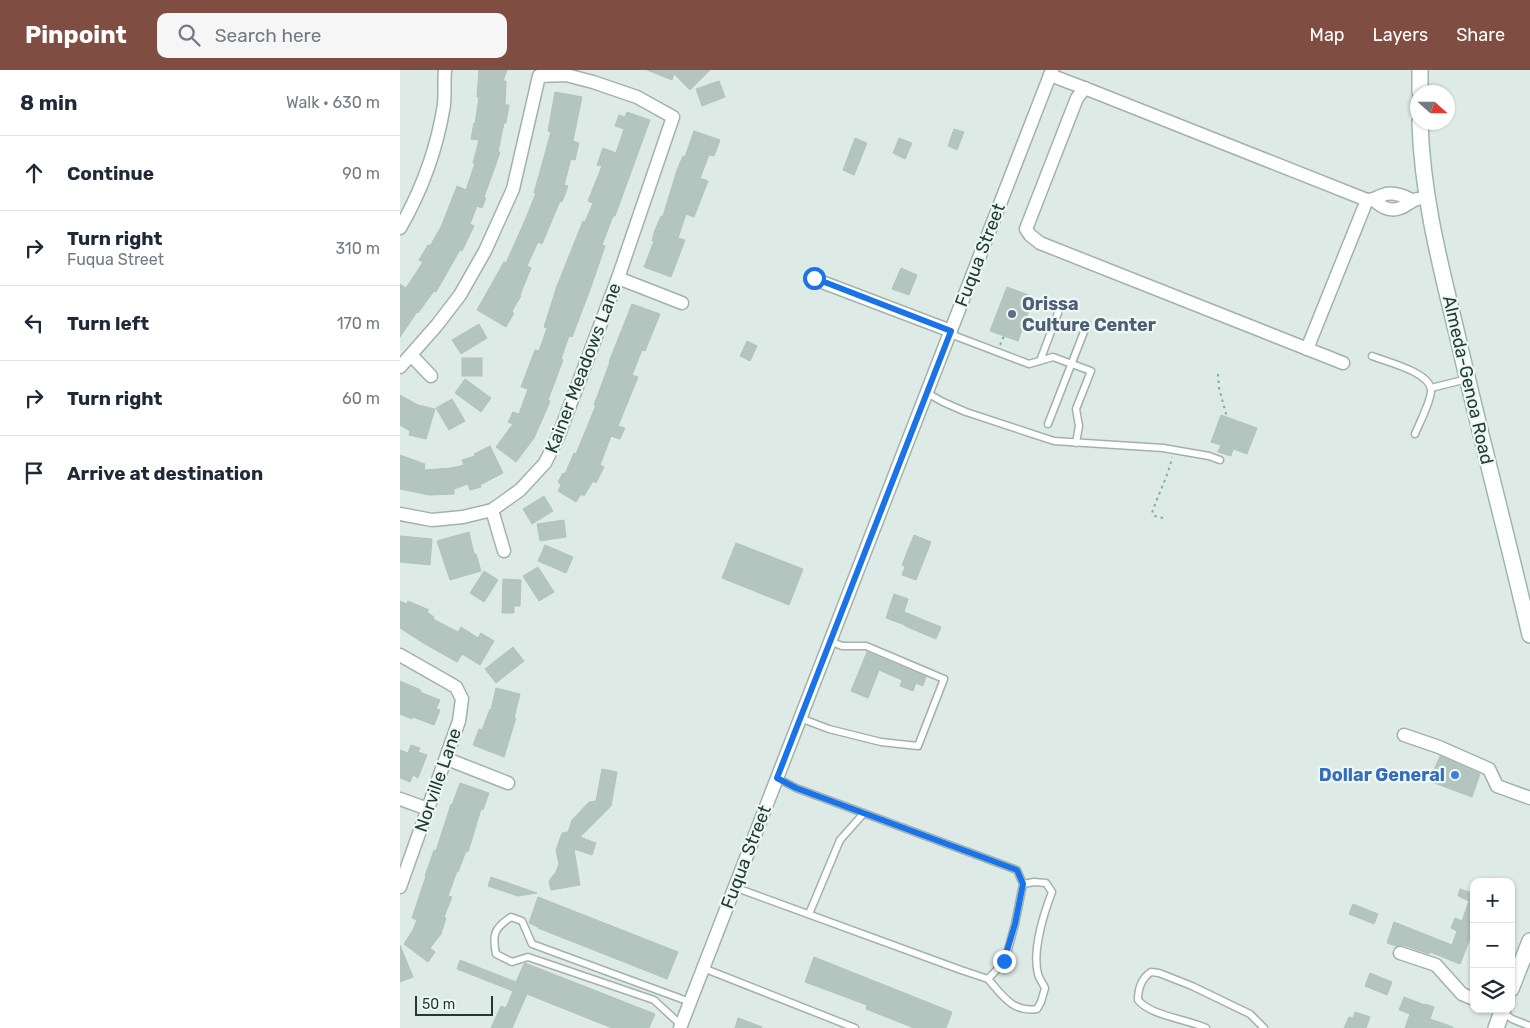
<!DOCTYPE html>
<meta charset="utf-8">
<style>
body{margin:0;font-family:Rubik,sans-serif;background:#f6f6f7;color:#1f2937}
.controls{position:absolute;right:15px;bottom:15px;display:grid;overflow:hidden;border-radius:10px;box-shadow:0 1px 4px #0004}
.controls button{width:45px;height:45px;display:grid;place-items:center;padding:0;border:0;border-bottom:1px solid #e0e1e3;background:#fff;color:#1f2937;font:25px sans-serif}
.compass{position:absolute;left:1010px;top:15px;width:45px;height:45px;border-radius:50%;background:#fff;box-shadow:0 1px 4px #0004;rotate:111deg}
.scale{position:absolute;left:15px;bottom:12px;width:78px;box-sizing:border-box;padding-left:5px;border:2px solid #1f3a33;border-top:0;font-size:14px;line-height:18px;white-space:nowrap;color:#1f3a33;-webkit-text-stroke:4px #eef7f3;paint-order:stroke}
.stop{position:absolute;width:15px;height:15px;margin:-11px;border:4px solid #1a73e8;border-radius:50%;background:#fff}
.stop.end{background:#1a73e8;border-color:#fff;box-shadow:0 1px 5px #0008}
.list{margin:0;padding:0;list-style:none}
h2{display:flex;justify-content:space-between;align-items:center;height:65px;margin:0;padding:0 20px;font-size:21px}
h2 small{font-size:16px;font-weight:400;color:#747a83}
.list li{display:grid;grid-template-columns:32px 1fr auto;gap:15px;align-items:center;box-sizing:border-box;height:75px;padding:0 20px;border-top:1px solid #e0e1e3}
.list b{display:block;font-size:19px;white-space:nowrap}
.list p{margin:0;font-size:16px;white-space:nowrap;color:#747a83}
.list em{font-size:16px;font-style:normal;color:#747a83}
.icon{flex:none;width:28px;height:28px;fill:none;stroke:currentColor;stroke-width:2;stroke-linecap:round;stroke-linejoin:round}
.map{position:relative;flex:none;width:1130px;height:958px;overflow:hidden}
header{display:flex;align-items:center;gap:30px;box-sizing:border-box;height:70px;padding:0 25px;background:#804d42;color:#fff}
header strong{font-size:24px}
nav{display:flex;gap:28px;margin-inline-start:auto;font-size:18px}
.search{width:350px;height:45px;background:#f6f6f7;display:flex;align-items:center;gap:12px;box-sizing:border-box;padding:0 18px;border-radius:10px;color:#747a83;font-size:19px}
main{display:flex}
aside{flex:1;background:#fff}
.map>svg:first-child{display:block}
</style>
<header>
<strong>Pinpoint</strong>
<div class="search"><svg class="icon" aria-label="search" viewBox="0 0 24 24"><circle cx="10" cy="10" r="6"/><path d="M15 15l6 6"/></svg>Search here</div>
<nav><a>Map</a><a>Layers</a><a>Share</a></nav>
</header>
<main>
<aside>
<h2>8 min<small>Walk · 630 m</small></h2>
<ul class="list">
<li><svg class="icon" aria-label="ahead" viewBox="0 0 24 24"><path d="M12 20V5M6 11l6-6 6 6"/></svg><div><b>Continue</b></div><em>90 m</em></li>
<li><svg class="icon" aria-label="right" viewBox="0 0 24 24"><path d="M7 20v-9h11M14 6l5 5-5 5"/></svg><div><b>Turn right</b><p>Fuqua Street</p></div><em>310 m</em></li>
<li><svg class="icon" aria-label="left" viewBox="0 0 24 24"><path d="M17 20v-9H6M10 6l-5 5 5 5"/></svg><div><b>Turn left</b></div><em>170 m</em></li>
<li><svg class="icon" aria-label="right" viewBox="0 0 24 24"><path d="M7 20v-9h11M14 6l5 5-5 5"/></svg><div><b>Turn right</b></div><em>60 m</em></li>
<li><svg class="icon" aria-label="arrive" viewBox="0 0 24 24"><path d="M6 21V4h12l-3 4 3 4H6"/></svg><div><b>Arrive at destination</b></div></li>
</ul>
</aside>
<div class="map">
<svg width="1130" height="958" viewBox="0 0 1130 958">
<rect width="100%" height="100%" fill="#deeae5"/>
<g fill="#b3c5be" stroke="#b0c4bc">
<polygon points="79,0 107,0 103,11 106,11 105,35 109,35 106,53 104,53 98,82 100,82 96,94 84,127 86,128 82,138 77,136 70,154 74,156 62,181 60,180 36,222 34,221 18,243 17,242 0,267 0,214 6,218 23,192 19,190 28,175 30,176 41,157 57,116 66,120 75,93 73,93 79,70 71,69 74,53 75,54 79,27 77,27"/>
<polygon points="247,0 310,0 290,20 274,4 272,10"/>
<polygon points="319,11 325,27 302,36 296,19"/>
<polygon points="155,22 182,27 173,71 179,73 175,90 171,89 164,115 168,116 162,132 160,131 142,174 138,172 127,196 131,198 120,225 121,226 112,241 114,243 106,257 77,240 104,192 106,193 126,148 136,123 134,123 151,62 148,61"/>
<polygon points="227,42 250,50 215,146 213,146 202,175 205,176 191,217 172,267 169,266 161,289 163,290 148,330 150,331 145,343 134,368 116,392 96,377 113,354 108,352 113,342 119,344 128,319 121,317 135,280 139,281 147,258 144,257 157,216 183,151 185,152 193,133 188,131 202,96 197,95 203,78 216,83 224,59 215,56 219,45 225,47"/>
<polygon points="554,59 564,62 557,80 548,76"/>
<polygon points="294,61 320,70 314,86 309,85 300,108 308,111 294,147 286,144 278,168 285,170 271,207 244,197 254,171 252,171 255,160 261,146 263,146 277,100 283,86 285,87"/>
<polygon points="455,68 467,73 454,105 443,100"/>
<polygon points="499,68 512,73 505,89 493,83"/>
<polygon points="501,198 517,205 509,225 492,219"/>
<polygon points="607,217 634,227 618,271 590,261"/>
<polygon points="232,234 260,244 245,281 242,280 232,305 238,307 218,356 225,358 220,369 211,366 200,395 204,397 196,413 193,411 184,426 181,424 176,432 158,421 161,415 158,412 163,403 165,404 174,383 176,384 196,335 194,335 210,292 209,292"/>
<polygon points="79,254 87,268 61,284 52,270"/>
<polygon points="347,271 357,276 350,291 340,286"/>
<rect x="62" y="288" width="20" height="18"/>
<polygon points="65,309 91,328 81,342 55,323"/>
<polygon points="0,325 18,335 35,339 26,369 9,365 10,361 0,355"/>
<polygon points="52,329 65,351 49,360 36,338"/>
<polygon points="821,345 857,358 847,384 833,379 831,386 818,382 821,375 811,372"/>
<polygon points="90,376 103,403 80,415 81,417 70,420 68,414 54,419 54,424 29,425 0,419 0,385 25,394 24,400 51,398 64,395 62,390 75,386 74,384"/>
<polygon points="144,426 153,441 132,454 123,439"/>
<polygon points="164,450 166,467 140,471 137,454"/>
<polygon points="69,462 74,484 76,484 81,501 50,510 37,471"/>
<polygon points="514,465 531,472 516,510 502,505 505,497 502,495"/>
<polygon points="0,466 32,469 30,495 0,492"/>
<polygon points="336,473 403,499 389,535 322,508"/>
<polygon points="145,475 173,487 166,503 138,491"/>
<polygon points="138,497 154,522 139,531 123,506"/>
<polygon points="84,501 98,510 84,532 70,523"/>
<polygon points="103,509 121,510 120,536 114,536 114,543 102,543"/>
<polygon points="494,524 508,529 504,542 541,557 536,569 505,556 505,555 486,548"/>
<polygon points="0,531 7,534 8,531 29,540 27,542 34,547 33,549 58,562 61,557 78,568 81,563 94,571 80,595 62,584 57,592 25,574 0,558"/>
<polygon points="113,577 124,591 96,613 85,599"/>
<polygon points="467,582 526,607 523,616 516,613 513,621 500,616 502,610 479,600 468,628 451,621"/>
<polygon points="0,611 21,620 20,622 40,630 36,639 40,640 34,655 13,647 12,649 0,644"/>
<polygon points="96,618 120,624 114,648 116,648 104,687 73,675 79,659 82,660 90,639 91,640"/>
<polygon points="11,675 20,678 18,682 27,685 18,708 13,705 10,712 0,708 0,680 8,683"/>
<polygon points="1040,686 1080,704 1072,727 1029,711"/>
<polygon points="202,699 217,702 211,736 180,767 196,773 192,785 174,779 180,815 151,820 149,812 151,808 156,802 159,794 156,780 162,763 168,762 172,750 189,732 196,731"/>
<polygon points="60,713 89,723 83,740 81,739 68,782 66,781 58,802 57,801 48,826 52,827 44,847 46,848 41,864 30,878 35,882 28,892 4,874 13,860 17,850 12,848 26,806 25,806 34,780 36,781 51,734 52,735"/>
<polygon points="91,807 137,823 118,826 88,816"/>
<polygon points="1060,819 1072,823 1074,821 1074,867 1071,866 1060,894 1030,882 1029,884 1003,875 996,876 987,873 994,852 1052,875 1057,861 1051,858 1055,848 1062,851 1069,831 1058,826"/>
<polygon points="138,827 278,882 267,909 138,858 138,857 129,853"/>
<polygon points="953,834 978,844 974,854 949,844"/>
<polygon points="0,875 13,907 0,912"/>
<polygon points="414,887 552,942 546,958 514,958 466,939 467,935 405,912"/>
<polygon points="60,890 116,912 124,894 125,893 255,944 249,958 212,958 127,924 112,958 91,958 101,936 106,938 113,921 57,899"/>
<polygon points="970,903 992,912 987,925 965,916"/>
<polygon points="1004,927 1025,935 1025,934 1034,937 1030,949 1053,957 1053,958 1005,958 1010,944 999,940"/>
<polygon points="955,942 970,947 966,958 944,958 949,947 953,948"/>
<polygon points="338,948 362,957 361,958 335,958"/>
</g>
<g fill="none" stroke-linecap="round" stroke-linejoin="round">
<defs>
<g id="service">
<polyline points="550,264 629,294 653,287 691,301 676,339 679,356 676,373"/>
<path d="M972 286C987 292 1030 302 1031 320 1032 329 1019 354 1015 364"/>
<polyline points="640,291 658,243"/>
<polyline points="1031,318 1067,309"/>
<polyline points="527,323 543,332 566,342 654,371 763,378 809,386 820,390"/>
<polyline points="648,354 687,254"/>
<polyline points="400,648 429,659 481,672 518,676 544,609 466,576 442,576 430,571"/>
<polyline points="334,817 561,900 588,909 605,891 615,854 623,814 617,800 396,718 377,708"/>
<polyline points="409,844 440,770 464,743"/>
<polyline points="303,898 455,958"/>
<path d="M588 909C602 925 613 943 637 939L641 932 645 918C643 913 639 909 638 904 632 881 644 843 652 822L646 813 634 812 623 814"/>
<polyline points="1103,942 1112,949 1130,956"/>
<path d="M281 955 254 930 128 887 112 892 96 884C92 865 94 858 111 847L122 851 132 874 290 932"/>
<path d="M806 958C787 949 751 946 738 930 738 918 742 908 751 902L759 903 792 916 850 944 864 958"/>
</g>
<g id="minor">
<path d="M650 5 692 21 967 130C975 130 977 127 983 125 992 121 1004 126 1012 130"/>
<polyline points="685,18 677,28 626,159 630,165 640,173 943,293"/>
<path d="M974 130C981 137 991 142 1000 138 1007 136 1011 130 1018 129"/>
<path d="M0 158C22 120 37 78 44 35 45 24 44 11 45 0"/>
<polyline points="218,208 282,233"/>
<polyline points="414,209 551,261"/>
<polyline points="907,279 967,130"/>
<polyline points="11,285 31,306"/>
<polyline points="0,297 37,255 60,225 85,181 113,119 139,6 166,5 193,12 237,27 273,47 218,208 158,367 145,393 120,420 92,440 63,447 32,450 0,444"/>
<polyline points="92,440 104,481"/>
<polyline points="0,585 56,617 62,629 59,651 0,817"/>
<polyline points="1004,665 1039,677 1089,699 1097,716 1130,728"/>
<polyline points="47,689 108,713"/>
<polyline points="0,729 28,739"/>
<polyline points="1000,883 1036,895 1062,924 1074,929"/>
<polyline points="280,958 652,0"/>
</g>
<g id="secondary">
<polyline points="1020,22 1020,0"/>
<path d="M1020 52C1022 125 1040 194 1057 264 1080 365 1107 465 1130 565"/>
<polyline points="1111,919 1130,871"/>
<polyline points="1096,958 1103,939"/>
</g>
</defs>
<use href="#service" stroke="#a1b2ac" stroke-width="9"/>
<use href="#minor" stroke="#a1b2ac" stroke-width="15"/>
<use href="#secondary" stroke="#9db6ad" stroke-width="18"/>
<g stroke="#7dafa0" stroke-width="2" stroke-dasharray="2.5 4" stroke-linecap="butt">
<polyline points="600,275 604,266"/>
<polyline points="818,304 819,318 826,344 825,346"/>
<path d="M763 448 755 446 752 443C758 424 768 407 772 387"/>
</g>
<use href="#service" stroke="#fff" stroke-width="6"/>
<use href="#minor" stroke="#fff" stroke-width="12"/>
<use href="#secondary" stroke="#fff" stroke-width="15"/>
</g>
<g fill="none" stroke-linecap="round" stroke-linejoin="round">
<polyline stroke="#1a73e8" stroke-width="6" points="414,208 551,261 377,708 396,718 617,800 623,814 615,854 604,891"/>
</g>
<circle fill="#5c6f8a" stroke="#eef7f3" stroke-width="2" cx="612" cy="244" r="5"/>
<circle fill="#3f7fe0" stroke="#eef7f3" stroke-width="2" cx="1055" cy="705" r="5"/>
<g text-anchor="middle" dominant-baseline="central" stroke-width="4.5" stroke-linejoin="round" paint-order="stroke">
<g font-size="18" fill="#1f3a33" stroke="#eef7f3">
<text transform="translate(580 185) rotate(-69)">Fuqua Street</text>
<text transform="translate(183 298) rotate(-69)">Kainer Meadows Lane</text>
<text transform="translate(1068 310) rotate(77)">Almeda-Genoa Road</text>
<text transform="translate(38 710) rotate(-71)">Norville Lane</text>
<text transform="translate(346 787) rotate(-69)">Fuqua Street</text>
</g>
<g font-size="18" font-weight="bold" fill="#4e5e75" stroke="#eef7f3" text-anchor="start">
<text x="622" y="234">Orissa<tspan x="622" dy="21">Culture Center</tspan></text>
</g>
<g font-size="18" font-weight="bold" fill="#366cbe" stroke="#eef7f3" text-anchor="end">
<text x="1045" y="705">Dollar General</text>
</g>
</g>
</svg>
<div class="controls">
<button>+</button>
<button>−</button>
<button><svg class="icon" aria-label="layers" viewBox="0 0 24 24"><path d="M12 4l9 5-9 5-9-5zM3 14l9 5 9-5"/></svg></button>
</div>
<svg class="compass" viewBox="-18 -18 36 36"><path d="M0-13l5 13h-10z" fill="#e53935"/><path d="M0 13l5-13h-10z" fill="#747a83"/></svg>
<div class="scale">50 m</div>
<div class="stop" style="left:414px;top:208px"></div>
<div class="stop end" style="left:604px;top:891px"></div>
</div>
</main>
